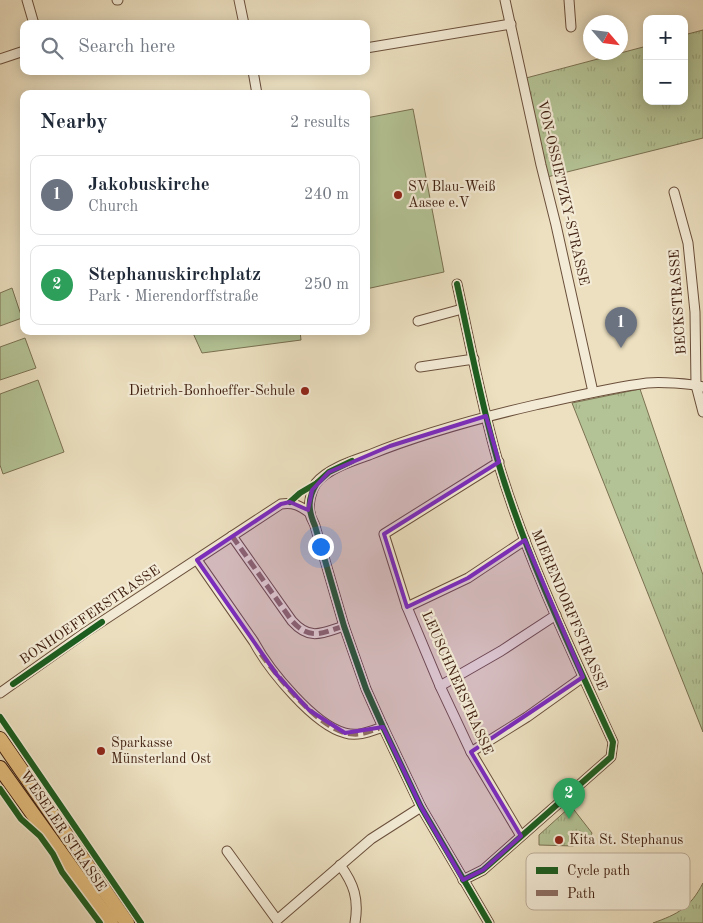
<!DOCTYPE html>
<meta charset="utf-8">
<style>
body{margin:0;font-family:"Old Standard TT",serif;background:#f6f6f7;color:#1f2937}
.controls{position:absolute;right:15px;top:15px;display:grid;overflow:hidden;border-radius:10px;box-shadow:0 2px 12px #0003}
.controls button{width:45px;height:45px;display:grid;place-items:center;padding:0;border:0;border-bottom:1px solid #e0e1e3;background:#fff;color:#1f2937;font:25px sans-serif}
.compass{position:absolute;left:583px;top:15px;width:45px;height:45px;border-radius:50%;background:#fff;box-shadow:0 2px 12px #0003;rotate:118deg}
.you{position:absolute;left:320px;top:546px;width:18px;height:18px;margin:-12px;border:4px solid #fff;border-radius:50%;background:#1a73e8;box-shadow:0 0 0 8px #1a73e833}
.badge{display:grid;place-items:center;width:32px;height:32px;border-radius:50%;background:#d93025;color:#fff;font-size:16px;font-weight:700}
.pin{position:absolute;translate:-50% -41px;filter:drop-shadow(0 1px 2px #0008)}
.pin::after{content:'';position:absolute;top:26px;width:18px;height:15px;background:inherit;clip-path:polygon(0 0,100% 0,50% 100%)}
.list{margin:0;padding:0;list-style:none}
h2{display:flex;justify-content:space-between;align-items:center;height:65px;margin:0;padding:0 20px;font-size:21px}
h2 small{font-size:16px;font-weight:400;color:#747a83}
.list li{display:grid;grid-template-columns:32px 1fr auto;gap:15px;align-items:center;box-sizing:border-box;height:80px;margin:0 10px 10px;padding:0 10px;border:1px solid #e0e1e3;border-radius:10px}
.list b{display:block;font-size:19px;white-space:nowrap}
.list p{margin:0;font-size:16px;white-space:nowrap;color:#747a83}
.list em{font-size:16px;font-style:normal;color:#747a83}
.icon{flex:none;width:28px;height:28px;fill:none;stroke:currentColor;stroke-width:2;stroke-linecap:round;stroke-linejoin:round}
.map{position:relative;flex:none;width:703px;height:923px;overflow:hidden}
.search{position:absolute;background:#fff;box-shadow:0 2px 12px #0003;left:20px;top:20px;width:350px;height:55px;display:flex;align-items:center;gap:12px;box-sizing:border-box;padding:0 18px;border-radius:10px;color:#747a83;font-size:19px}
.panel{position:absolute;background:#fff;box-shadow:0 2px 12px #0003;left:20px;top:90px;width:350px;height:245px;border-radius:10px}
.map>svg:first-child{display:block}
</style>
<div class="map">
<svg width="703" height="923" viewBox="0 0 703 923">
<defs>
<pattern id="grass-tufts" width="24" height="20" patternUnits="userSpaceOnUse" patternTransform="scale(1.25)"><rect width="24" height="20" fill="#b4c395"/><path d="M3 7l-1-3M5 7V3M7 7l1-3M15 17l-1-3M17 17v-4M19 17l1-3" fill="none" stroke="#9ca77f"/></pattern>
</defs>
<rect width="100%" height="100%" fill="#ece0c0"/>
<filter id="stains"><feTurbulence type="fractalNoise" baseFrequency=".004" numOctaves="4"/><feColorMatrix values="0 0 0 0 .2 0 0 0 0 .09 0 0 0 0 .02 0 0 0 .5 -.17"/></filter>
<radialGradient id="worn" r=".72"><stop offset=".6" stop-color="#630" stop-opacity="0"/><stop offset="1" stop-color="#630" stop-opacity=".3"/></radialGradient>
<g fill="url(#grass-tufts)" stroke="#7a7152">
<polygon points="703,30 703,138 547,177 526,78 647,46 647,101 684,101 684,35"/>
<polygon points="640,389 703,575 703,732 572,403"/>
<polygon points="571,806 592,833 591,836 573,846 539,845 539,835"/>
<path d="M703 883V923H653C678 914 690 908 703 883Z"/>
</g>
<g fill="#b4c395" stroke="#7a7152">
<polygon points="413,109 444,272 366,289 366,118"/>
<polygon points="12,288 22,318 0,326 0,293"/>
<polygon points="192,331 300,331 301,340 202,353"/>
<polygon points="25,338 36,368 0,380 0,347"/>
<polygon points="38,380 64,452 3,474 0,465 0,394"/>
</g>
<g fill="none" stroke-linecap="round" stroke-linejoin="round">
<defs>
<g id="minor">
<polyline points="27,0 34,24"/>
<polyline points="117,0 118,0"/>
<polyline points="239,0 244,24"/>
<polyline points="505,0 541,165 556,225 593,392"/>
<polyline points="569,0 571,27"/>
<polyline points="366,48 511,24"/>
<polyline points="0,59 24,51"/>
<polyline points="253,71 257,94"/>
<polyline points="674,192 688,243 695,312 696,385 703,412"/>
<path d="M457 284C470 343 481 403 498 462 527 559 571 650 613 742L611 757 483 870 463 880"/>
<polyline points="418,321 462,309"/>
<polyline points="420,367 474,359"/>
<polyline points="499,462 384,534 407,607 440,686 471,752 521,836"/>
<path d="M232 536 292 621C310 641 322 633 344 626"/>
<path d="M197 560 254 642C269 670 314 725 345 733 358 737 371 731 383 727"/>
<polyline points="407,607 468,578 525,540"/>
<polyline points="440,686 501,651 556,615"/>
<path d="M0 693 86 632 281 504C294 502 300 506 310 513"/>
<polyline points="471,752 527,717 583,677"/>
<polyline points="227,851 277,920 371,839 421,807"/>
<path d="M340 865C354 884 359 899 355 923"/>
<path d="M489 923 421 807 383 727 366 689 344 626 315 526C314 522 310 517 310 513 308 504 311 491 316 483 327 469 352 461 369 455 423 433 479 418 535 405 572 397 609 388 647 383 659 382 691 383 703 387"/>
</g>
<g id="primary">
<polyline points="0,739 127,923"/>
<polyline points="0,768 111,923"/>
</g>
</defs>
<use href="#minor" stroke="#6a4f3b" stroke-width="11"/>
<use href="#primary" stroke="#3f1f0f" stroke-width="16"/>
<use href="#minor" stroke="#f3ebd6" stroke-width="9"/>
<use href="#primary" stroke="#e6c080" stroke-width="14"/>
<g stroke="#8d6e63" stroke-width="5" stroke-dasharray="10 5" stroke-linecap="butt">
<path d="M232 536 292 621C310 641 322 633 344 626"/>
<path d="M261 654C278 677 322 734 353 734 363 735 373 730 383 727"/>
</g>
<defs>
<g id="cycleway">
<path d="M457 284C470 343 481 403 498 462 527 559 571 650 613 742L611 757 483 870 463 880"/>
<path d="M317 483C307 499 308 510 315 526L344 626 366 689 383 727 421 807 489 923"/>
<polyline points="290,502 300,493 317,483 329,472 352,461"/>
<polyline points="13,684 102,622"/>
<polyline points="0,717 141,923"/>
<polyline points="0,789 21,819 40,836 53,854 62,872 100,923"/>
</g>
</defs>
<use href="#cycleway" stroke="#f3ebd6" stroke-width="9"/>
<use href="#cycleway" stroke="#1b5e20" stroke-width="6"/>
</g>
<path fill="#7b2cbf" fill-opacity="0.2" stroke="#7b2cbf" stroke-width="4" stroke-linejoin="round" d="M486 416 499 462 384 534 407 607 468 578 525 540 583 677 471 752 521 836 483 870 463 880 421 807 383 727 345 733 309 710 277 675 197 560 281 504 290 502 308 510 312 490 329 472 390 446Z"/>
<g fill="#8f2418" stroke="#f3ebd6" stroke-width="2">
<circle cx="398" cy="195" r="5"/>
<circle cx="305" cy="391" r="5"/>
<circle cx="101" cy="751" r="5"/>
<circle cx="559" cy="840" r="5"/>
</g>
<g text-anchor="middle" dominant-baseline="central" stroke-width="4.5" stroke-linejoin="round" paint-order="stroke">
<g font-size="14" fill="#3f1f0f" stroke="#f3ebd6" text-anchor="start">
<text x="408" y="187">SV Blau-Weiß<tspan x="408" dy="16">Aasee e.V</tspan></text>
<text x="295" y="391" text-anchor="end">Dietrich-Bonhoeffer-Schule</text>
<text x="111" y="743">Sparkasse<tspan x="111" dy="16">Münsterland Ost</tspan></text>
<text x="569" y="840">Kita St. Stephanus</text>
</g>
<g font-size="14" fill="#3f1f0f" stroke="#f3ebd6">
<text transform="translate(563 193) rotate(77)">VON-OSSIETZKY-STRASSE</text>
<text transform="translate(678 302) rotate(-94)">BECKSTRASSE</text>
<text transform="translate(569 610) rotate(67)">MIERENDORFFSTRASSE</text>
<text transform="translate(90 615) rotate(-34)">BONHOEFFERSTRASSE</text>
<text transform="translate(457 683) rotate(66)">LEUSCHNERSTRASSE</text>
<text transform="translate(63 831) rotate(56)">WESELER STRASSE</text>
</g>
</g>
<rect x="526" y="853" width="164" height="57" rx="8" fill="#f3ebd6" stroke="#bdae9a" stroke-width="1"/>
<rect x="536" y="867" width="22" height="7" fill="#1b5e20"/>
<rect x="536" y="890" width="22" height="6" fill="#8d6e63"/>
<g font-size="14" fill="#3f1f0f">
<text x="567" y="875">Cycle path</text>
<text x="567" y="898">Path</text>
</g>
<rect width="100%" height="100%" filter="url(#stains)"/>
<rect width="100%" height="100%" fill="url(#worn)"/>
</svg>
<div class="controls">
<button>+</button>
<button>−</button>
</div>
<svg class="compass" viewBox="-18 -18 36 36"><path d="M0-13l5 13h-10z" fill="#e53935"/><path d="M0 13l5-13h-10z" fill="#747a83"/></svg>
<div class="you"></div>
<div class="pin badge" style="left:621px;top:348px;background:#6b7280">1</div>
<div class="pin badge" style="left:569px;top:819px;background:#2e9e5b">2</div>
<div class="search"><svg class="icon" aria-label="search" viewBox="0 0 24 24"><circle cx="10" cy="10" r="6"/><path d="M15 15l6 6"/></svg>Search here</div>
<section class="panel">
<h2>Nearby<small>2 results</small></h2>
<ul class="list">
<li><span class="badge" style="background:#6b7280">1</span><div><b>Jakobuskirche</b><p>Church</p></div><em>240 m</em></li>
<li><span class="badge" style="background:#2e9e5b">2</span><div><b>Stephanuskirchplatz</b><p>Park · Mierendorffstraße</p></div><em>250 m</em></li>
</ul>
</section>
</div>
